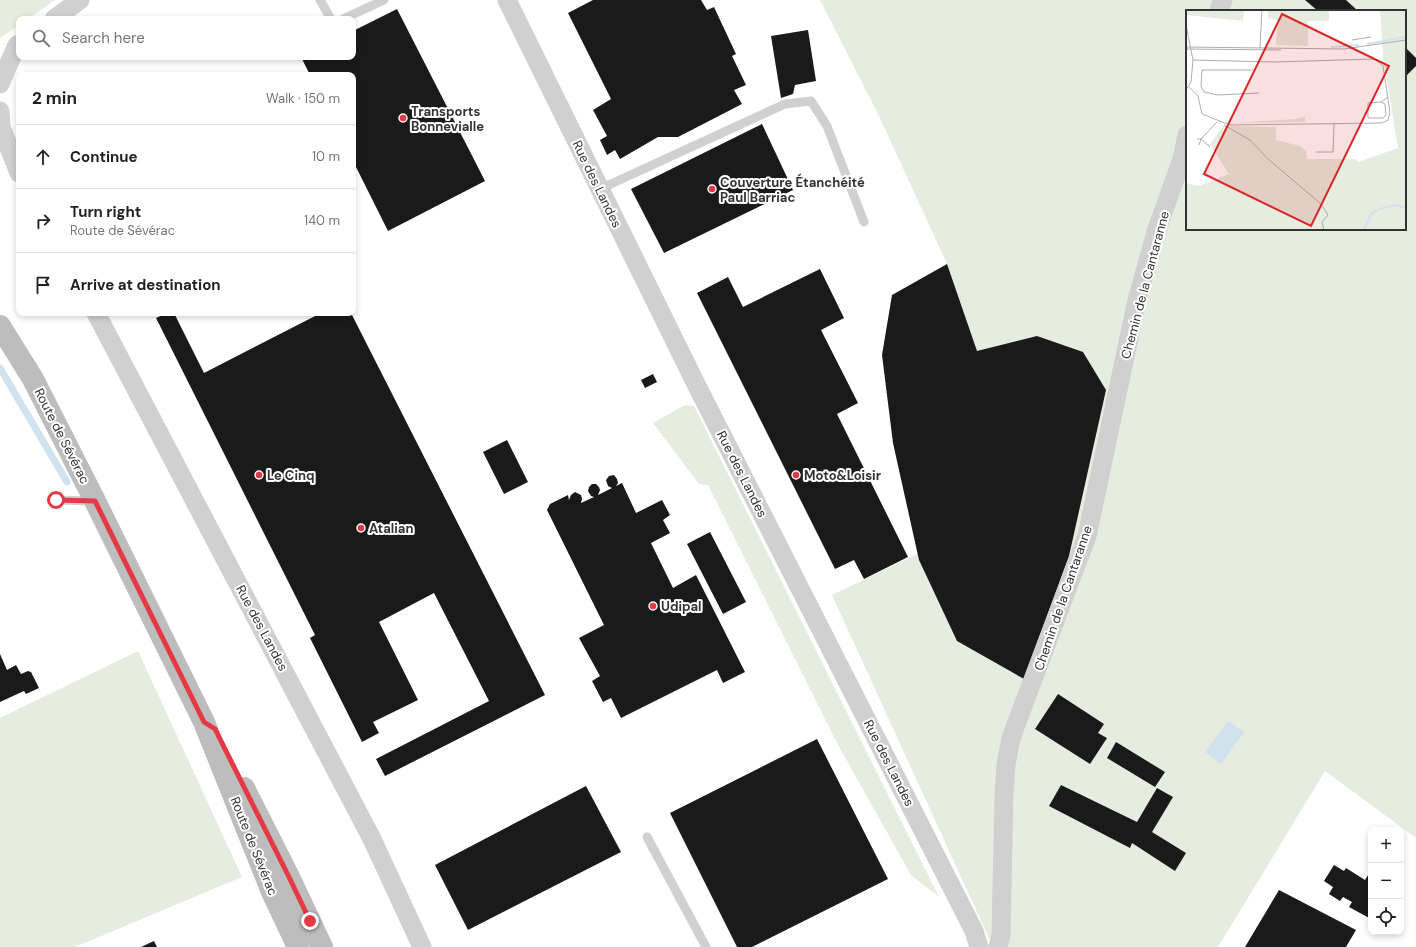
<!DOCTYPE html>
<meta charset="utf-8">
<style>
body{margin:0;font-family:"DM Sans",sans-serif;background:#f6f6f6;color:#202124}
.controls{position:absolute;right:12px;bottom:12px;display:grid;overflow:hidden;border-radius:8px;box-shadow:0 2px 6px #0003}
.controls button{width:36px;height:36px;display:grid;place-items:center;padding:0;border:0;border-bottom:1px solid #e0e0e0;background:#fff;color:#202124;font:20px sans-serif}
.stop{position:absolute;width:12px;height:12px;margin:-9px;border:3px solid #e63946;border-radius:50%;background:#fff}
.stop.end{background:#e63946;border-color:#fff;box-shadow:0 1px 4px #0008}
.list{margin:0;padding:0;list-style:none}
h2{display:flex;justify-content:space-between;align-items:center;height:52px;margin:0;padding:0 16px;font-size:17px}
h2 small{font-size:13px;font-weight:400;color:#757577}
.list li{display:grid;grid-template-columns:26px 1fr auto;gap:12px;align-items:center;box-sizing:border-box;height:64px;padding:0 16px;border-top:1px solid #e0e0e0}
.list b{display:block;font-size:15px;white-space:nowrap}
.list p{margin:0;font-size:13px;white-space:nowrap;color:#757577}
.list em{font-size:13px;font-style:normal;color:#757577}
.icon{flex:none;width:22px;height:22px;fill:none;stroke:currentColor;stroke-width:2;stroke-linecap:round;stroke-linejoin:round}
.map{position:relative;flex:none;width:1416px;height:947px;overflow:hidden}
.search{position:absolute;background:#fff;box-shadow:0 2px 6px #0003;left:16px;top:16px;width:340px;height:44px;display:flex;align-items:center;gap:10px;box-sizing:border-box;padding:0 14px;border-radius:8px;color:#757577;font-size:15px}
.panel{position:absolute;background:#fff;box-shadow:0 2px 6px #0003;left:16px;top:72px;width:340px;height:244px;border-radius:8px}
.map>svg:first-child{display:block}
</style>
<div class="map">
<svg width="1416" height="947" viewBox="0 0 1416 947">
<rect width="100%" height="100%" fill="#fff"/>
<g fill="#e6ecdf" fill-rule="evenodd">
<polygon points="0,0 55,0 28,19 19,19 19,25 0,38"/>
<path d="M820 0H1416V838L1325 771 1218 947H993L832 595 919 553 947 264 879 116ZM1187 11H1405V229H1187Z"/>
<polygon points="685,405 694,406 939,897 911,875 838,745 708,485 699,484 653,423"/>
<polygon points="138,651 242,877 75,947 0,947 0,718"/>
</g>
<polygon fill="#cfe2ee" points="1228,721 1244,732 1221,764 1205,752"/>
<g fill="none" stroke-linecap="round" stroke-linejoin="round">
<polyline stroke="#cfe2ee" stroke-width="7" points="0,368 67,482"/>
</g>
<g fill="#1a1a1a">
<polygon points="593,0 701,0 707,10 714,7 736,54 732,56 746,85 734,90 742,104 678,137 658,137 620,159 615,150 607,155 600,140 607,136 593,110 611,99 568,13"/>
<polygon points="1305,0 1346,0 1358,11 1318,11"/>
<polygon points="397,9 485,181 388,231 353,161 353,75 310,75 301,57 353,57 353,31"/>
<polygon points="808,30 816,81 795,85 793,94 781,98 771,36"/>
<polygon points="1405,47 1416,58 1416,66 1405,77"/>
<polygon points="762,124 793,190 664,253 631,189"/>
<polygon points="947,264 977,351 1037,336 1083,352 1106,390 1069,556 1024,679 957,641 919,560 893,443 882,355 892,295"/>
<polygon points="820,269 844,318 821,330 858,403 837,414 908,557 864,579 854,560 835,569 697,293 728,277 743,307"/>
<polygon points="167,313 174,313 204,373 321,313 351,313 545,695 385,776 376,759 489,701 434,593 379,622 418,700 373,722 379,733 362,742 310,638 315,635 156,318"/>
<polygon points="653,374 657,382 645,388 641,380"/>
<polygon points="507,440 528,482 504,494 483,452"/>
<polygon points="614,475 617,479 618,483 616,486 622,483 636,513 662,500 670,515 663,520 670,533 651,543 673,588 696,575 745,672 723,683 717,670 621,718 611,698 603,702 592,681 600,676 579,638 604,625 547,510 550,504 568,495 569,500 571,495 575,492 581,495 582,499 581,503 594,497 591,496 588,491 589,487 592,484 596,484 599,487 600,490 598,495 612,488 608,486 606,480 609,476"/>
<polygon points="710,532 746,602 723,614 687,544"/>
<polygon points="0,654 7,670 16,665 21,674 28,671 31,672 39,688 26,694 24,691 0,702"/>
<polygon points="1058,694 1104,724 1098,733 1107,738 1090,764 1035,729"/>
<polygon points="817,739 888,879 752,947 737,947 670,813"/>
<polygon points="1116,742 1165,772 1155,787 1107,758"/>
<polygon points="1061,785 1137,822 1157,788 1173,797 1152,832 1186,853 1175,871 1132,843 1130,848 1049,806"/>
<polygon points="586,786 621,852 468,930 435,865"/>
<polygon points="1334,865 1344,871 1346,868 1365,880 1370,872 1371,873 1371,919 1349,907 1352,902 1343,897 1340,901 1329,894 1333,887 1324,881"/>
<polygon points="1279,890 1356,930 1346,947 1245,947"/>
<polygon points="154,941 157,947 141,947"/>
</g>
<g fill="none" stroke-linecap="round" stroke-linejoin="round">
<g stroke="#d0d0d0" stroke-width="9">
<polyline points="320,0 331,19"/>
<polyline points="343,19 384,0"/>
<polyline points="600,189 785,104 811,101 827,126 864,222"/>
<polyline points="56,500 94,501"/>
<polyline points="647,837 706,947"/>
</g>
<g stroke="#d0d0d0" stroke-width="19">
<polyline points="507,0 696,384 974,931 979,947"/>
<polyline points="1219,11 1223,0"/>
<polyline points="54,19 80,0"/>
<polyline points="0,84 17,45 19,44"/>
<polyline points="0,111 1,127 19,173"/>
<polyline points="96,313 372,839 422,947"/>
<polyline points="998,947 1001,935 1004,794 1006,765 1011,738 1087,536 1137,300 1156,232 1182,159 1187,135"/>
</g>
<g stroke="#bdbdbd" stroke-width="22">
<polyline points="0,326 33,379 95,501 204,722 272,892 298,947"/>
<polyline points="244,788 288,875 322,947"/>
</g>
</g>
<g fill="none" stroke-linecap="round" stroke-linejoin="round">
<polyline stroke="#e63946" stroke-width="5" points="56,500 95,501 204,722 215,729 288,875 310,921"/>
</g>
<g fill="#e63946" stroke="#fff" stroke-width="1.5">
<circle cx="403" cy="118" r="4"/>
<circle cx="712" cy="189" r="4"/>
<circle cx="259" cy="475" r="4"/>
<circle cx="796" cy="475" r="4"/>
<circle cx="361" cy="528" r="4"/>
<circle cx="653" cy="606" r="4"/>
</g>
<g text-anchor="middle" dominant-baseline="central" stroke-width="4" stroke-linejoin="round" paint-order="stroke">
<g font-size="13" font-weight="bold" fill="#333" stroke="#fff" text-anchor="start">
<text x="411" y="111">Transports<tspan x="411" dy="15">Bonnevialle</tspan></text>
<text x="720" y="182">Couverture Étanchéité<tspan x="720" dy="15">Paul Barriac</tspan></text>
<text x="267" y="475">Le Cinq</text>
<text x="804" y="475">Moto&amp;Loisir</text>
<text x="369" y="528">Atalian</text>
<text x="661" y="606">Udipal</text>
</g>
<g font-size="13" fill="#333" stroke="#fff">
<text transform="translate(597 184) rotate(64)">Rue des Landes</text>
<text transform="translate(1145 285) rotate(-75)">Chemin de la Cantaranne</text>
<text transform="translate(62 436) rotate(63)">Route de Sévérac</text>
<text transform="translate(742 474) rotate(63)">Rue des Landes</text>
<text transform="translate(1063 598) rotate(-71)">Chemin de la Cantaranne</text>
<text transform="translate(262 628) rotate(62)">Rue des Landes</text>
<text transform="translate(889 763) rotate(63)">Rue des Landes</text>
<text transform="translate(254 846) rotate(68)">Route de Sévérac</text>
</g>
</g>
<g transform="translate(1186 10)">
<rect width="220" height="220" fill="#fff"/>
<path d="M0 0H58L57 11 1 5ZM82 0H143V11H122V36L90 35 92 10 82 8ZM194 0H220V220H0V173L13 176 43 164 24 134 37 116 90 117V130L114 136 120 141 121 149H169L173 152 212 138 197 45ZM119 107V112L50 113 109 109Z" fill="#e6ecdf"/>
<path fill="none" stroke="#cfe2ee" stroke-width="2" d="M181 34 220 27M145 37 173 35M178 220 185 204 194 199 209 195 220 198"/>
<path fill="none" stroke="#adadad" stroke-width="1" d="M0 15 7 50 5 72 0 80M166 30 185 27M0 37 158 39 220 30M74 38 76 0M0 39 95 40M67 60H16L15 76 18 82 32 85 73 83M3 77 12 86 16 104 44 115 196 113 202 110 204 102 197 56 189 49 88 52 7 50M195 92 199 94 200 105 197 108H182V93L195 92 202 87M38 115 64 130 82 149 135 194 142 205 136 212 138 220M11 129H15L31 112M13 135 15 129 24 137M130 142H147L148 114"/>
<path fill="#d62828" fill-opacity="0.15" stroke="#d62828" stroke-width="2" d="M96 4 203 56 125 216 18 164Z"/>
<rect width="220" height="220" fill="none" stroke="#333" stroke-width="2"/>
</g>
</svg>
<div class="controls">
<button>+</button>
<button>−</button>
<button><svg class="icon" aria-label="locate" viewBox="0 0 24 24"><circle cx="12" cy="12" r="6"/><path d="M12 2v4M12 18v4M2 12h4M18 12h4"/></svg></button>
</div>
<div class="stop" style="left:56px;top:500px"></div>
<div class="stop end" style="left:310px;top:921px"></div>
<div class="search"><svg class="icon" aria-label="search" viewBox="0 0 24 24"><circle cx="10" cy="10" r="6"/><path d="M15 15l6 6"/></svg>Search here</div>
<section class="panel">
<h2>2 min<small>Walk · 150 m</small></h2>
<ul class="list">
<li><svg class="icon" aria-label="ahead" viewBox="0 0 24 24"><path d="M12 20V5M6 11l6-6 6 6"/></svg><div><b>Continue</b></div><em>10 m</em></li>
<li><svg class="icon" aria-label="right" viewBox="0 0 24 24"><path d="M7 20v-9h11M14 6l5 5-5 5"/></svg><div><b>Turn right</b><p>Route de Sévérac</p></div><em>140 m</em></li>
<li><svg class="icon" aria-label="arrive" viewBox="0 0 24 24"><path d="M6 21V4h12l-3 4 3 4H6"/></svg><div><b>Arrive at destination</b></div></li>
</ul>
</section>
</div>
